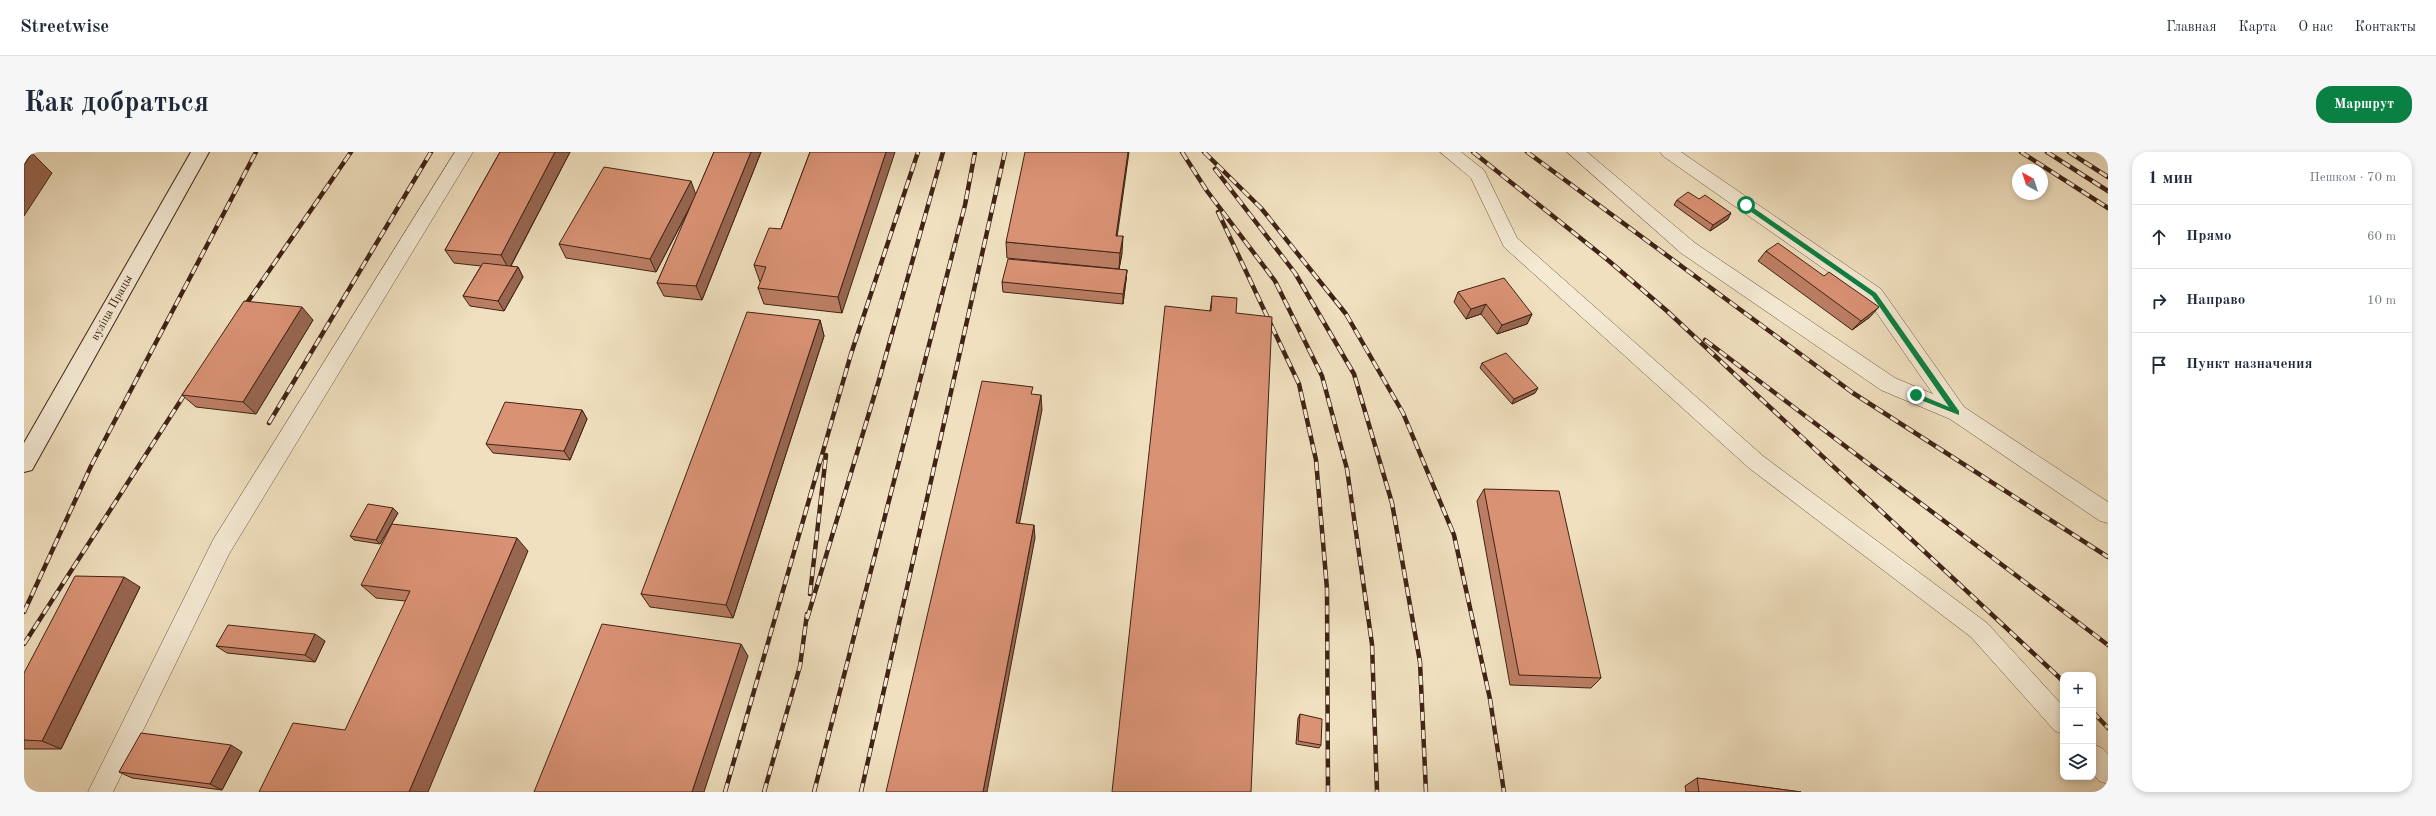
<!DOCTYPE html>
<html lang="ru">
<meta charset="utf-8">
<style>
body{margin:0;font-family:"Old Standard TT",serif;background:#f6f6f7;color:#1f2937}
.controls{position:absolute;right:12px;bottom:12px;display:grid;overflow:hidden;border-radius:8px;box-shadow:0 2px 6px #0003}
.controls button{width:36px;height:36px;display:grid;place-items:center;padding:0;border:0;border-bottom:1px solid #e0e1e3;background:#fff;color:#1f2937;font:20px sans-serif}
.compass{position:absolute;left:1988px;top:12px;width:36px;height:36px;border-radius:50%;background:#fff;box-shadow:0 2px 6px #0003;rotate:321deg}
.stop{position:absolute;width:12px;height:12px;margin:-9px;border:3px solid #0b8043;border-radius:50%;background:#fff}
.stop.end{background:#0b8043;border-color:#fff;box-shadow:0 1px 4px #0008}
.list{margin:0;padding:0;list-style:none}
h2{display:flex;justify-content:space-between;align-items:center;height:52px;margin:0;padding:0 16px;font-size:17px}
h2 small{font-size:13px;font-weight:400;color:#747a83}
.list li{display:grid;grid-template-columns:26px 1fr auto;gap:12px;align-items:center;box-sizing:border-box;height:64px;padding:0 16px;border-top:1px solid #e0e1e3}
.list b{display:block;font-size:15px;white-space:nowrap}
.list em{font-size:13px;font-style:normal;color:#747a83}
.icon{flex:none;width:22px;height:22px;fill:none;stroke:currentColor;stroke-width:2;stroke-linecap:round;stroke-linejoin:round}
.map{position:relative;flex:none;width:2084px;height:640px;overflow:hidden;border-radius:16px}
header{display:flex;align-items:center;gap:24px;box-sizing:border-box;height:56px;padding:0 20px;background:#fff;border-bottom:1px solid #e0e1e3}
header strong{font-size:19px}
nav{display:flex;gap:22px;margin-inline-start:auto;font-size:14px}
.intro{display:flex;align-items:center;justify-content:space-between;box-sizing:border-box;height:96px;padding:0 24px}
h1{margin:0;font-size:28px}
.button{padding:10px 18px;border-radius:16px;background:#0b8043;color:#fff;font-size:14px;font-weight:700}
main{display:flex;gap:24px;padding:0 24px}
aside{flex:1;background:#fff;border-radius:16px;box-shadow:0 2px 6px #0003}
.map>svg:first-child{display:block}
</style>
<header>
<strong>Streetwise</strong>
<nav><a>Главная</a><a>Карта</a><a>О нас</a><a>Контакты</a></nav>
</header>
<div class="intro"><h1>Как добраться</h1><a class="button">Маршрут</a></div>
<main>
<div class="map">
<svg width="2084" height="640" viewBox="0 0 2084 640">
<rect width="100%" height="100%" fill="#f0e0bf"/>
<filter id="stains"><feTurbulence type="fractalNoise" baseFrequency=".005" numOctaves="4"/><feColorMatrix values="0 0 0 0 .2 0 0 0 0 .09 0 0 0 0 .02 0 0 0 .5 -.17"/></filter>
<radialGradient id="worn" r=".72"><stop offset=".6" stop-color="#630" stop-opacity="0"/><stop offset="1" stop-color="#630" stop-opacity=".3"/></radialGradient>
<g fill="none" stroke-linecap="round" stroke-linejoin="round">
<defs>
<g id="service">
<polygon points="431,0 449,0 205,402 89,640 64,640 189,388"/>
<polygon points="1416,0 1437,0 1460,18 1493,86 1739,304 1963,471 2039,554 2039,582 2031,579 1947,485 1725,316 1480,95 1447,26"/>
<polygon points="1543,0 1563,0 1671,91 1871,226 1909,242 1843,147 1639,4 1636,0 1657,0 1857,137 1940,255 2084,350 2084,371 2076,369 1926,267 1857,238 1657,101"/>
<polygon points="2069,592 2078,596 2084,602 2084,632 2075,629 2069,622"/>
</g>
<polygon id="secondary" points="167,0 185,0 8,318 0,320 0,291"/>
</defs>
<use href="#service" stroke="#6c5240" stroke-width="1"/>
<use href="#secondary" stroke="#402316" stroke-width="2"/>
<use href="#service" fill="#f5ebd5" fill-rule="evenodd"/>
<use href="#secondary" fill="#f5ebd5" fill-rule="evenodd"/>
<defs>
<g id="rail">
<polyline points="1158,0 1183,39 1251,129 1298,224 1323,317 1348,492 1353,640"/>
<polyline points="1180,0 1237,56 1322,162 1379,261 1430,383 1466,547 1480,640"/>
<polyline points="1449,0 1585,109 1643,159 2039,529"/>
<polyline points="1503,0 1829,241 2084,405"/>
<polyline points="1997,0 2084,56"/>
<polyline points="2023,0 2084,39"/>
<polyline points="2045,0 2084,25"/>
<polyline points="1191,17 1271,121 1330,222 1368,351 1396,510 1402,640"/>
<polyline points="1194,60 1275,232 1292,308 1303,437 1304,640"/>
<polyline points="218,158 327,0"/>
<polyline points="1681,188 2084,493"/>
<polyline points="245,271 407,0"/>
<polyline points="786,442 802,303"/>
<polyline points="0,460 67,314 232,0"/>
<polyline points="783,467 855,228 919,0"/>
<polyline points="0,492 166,234"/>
<polyline points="2069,560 2084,576"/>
<polyline points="701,640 827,202 894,0"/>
<polyline points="740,640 776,514 783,462"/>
<polyline points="790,640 941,53 951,0"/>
<polyline points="837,640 981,0"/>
</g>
</defs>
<use href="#rail" stroke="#402316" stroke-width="4.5"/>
<use href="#rail" stroke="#f5ebd5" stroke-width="3" stroke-dasharray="9" stroke-linecap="butt"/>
</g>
<g fill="#bb7e64" stroke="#402316">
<polygon points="476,0 546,0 487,114 494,115 499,125 480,159 446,154 439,144 457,114 430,111 421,98"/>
<polygon points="690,0 737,0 678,148 640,144 633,131 667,54 632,120 542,106 535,92 672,42"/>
<polygon points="786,0 818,161 740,152 734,136 737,130 736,130 730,113 757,77"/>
<polygon points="1653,48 1704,67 1686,79 1650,53"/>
<polygon points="982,90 1098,101 1095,117 983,106"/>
<polygon points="1742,99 1846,165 1828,178 1734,109"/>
<polygon points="1103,118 1102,128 1099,152 979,140 978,130"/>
<polygon points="1434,140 1508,162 1503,172 1473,182 1457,162 1442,167 1430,150"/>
<polygon points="1188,144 1212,161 1186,159"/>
<polygon points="289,168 232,262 172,255 158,243"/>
<polygon points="796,168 800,184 709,466 626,455 617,442"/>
<polygon points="1458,211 1511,241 1488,252 1456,216"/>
<polygon points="558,258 563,267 546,308 469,301 462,292"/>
<polygon points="1460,337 1577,526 1567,536 1486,533 1453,349"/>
<polygon points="369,356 374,361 356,392 330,388 326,384"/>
<polygon points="504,399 381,449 352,446 337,433"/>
<polygon points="116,435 37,597 0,597 0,521"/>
<polygon points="301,489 291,510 203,501 192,494"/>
<polygon points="1276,562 1297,593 1295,596 1272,592 1274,566"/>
<polygon points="218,600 198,638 108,626 95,620"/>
<polygon points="1673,626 1777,640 1662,640 1661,634"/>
</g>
<g fill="#986651" stroke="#402316">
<polygon points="531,0 546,0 485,117 477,103"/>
<polygon points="727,0 737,0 678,148 672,134"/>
<polygon points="862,0 871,0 818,161 814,145"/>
<polygon points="1104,0 1105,0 1091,100 1092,84"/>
<polygon points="8,1 28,21 0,64 0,13"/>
<polygon points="667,29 672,43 632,120 626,107"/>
<polygon points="1707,61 1704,67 1686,79 1689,73"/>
<polygon points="1099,84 1098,101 1095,117 1096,101"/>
<polygon points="494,115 499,125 480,159 474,149"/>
<polygon points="1103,118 1102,128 1099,152 1099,142"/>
<polygon points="1462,152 1457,162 1442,167 1447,157"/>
<polygon points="278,155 289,168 232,262 219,250"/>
<polygon points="1855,155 1846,165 1828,178 1837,169"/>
<polygon points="1508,162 1503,172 1473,182 1478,173"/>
<polygon points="796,168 800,184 709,466 702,453"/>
<polygon points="1514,236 1511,241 1488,252 1490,247"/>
<polygon points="1017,243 1018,258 993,384 992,371"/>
<polygon points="558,258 563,267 546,308 540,299"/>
<polygon points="369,356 374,361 356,392 352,388"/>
<polygon points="1010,373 1011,386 963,640 959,640"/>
<polygon points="493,386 504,399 404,640 385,640"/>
<polygon points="100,425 116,435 37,597 18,589"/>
<polygon points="291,482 301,489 291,510 281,503"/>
<polygon points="717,492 724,504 680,640 668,640"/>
<polygon points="207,593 218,600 198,638 186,632"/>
</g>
<g fill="#d99274" stroke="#402316">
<polygon points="476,0 531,0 477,103 421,98"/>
<polygon points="690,0 727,0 672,134 633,131"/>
<polygon points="786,0 862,0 814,145 734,136 742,115 730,113 745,76 757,77"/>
<polygon points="1001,0 1104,0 1092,84 1099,84 1096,101 982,90"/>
<polygon points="0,1 8,1 0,13"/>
<polygon points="580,15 667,29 626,107 535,92"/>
<polygon points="1664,40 1675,47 1681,43 1707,61 1689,73 1653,48"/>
<polygon points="1754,91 1800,124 1805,120 1855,155 1837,169 1742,99"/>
<polygon points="984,107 1103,118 1099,142 978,130"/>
<polygon points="459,111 494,115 474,149 439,144"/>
<polygon points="1480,126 1508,162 1478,173 1462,152 1447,157 1434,140"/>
<polygon points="1188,144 1213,146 1212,161 1248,165 1227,640 1088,640 1141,154 1187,159"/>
<polygon points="220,149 278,155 219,250 158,243"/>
<polygon points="723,160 796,168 702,453 617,442"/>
<polygon points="1482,201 1514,236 1490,247 1458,211"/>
<polygon points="958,229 1009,235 1007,242 1017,243 992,371 1010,373 959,640 862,640"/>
<polygon points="481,250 558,258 540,299 462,292"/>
<polygon points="1460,337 1535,339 1577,526 1495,523"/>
<polygon points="344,352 369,356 352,388 326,384"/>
<polygon points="368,372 493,386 385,640 235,640 269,571 321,578 386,439 337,433"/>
<polygon points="51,424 100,425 18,589 0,588 0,521"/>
<polygon points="578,472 717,492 668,640 510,640"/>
<polygon points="204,473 291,482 281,503 192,494"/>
<polygon points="1276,562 1298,567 1297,593 1274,589"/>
<polygon points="117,581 207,593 186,632 95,620"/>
<polygon points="1673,626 1777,640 1675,640"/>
</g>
<polygon fill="#0b8043" points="1720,52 1724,52 1852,141 1935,259 1935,263 1889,245 1892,241 1925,255 1848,144 1720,55"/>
<g text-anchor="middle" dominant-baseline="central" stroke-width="3" stroke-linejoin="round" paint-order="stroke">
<g font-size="12" fill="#402316" stroke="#f5ebd5">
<text transform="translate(88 156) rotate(-61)">вуліца Працы</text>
</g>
</g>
<rect width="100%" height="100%" filter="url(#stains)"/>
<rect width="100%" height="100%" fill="url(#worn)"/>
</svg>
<div class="controls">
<button>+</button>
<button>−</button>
<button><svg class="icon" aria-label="layers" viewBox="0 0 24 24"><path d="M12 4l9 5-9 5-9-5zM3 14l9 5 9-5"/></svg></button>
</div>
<svg class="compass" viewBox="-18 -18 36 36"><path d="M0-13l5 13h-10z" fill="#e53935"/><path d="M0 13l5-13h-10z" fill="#747a83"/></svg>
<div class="stop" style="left:1722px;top:53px"></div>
<div class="stop end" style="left:1892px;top:243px"></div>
</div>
<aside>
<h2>1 мин<small>Пешком · 70 m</small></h2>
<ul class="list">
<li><svg class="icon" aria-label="ahead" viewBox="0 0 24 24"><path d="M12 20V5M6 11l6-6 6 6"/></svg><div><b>Прямо</b></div><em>60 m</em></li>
<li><svg class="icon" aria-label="right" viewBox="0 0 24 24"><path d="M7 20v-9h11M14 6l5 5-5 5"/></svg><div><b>Направо</b></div><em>10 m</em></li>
<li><svg class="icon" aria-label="arrive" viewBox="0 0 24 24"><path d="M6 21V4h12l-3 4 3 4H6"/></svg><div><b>Пункт назначения</b></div></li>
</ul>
</aside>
</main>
